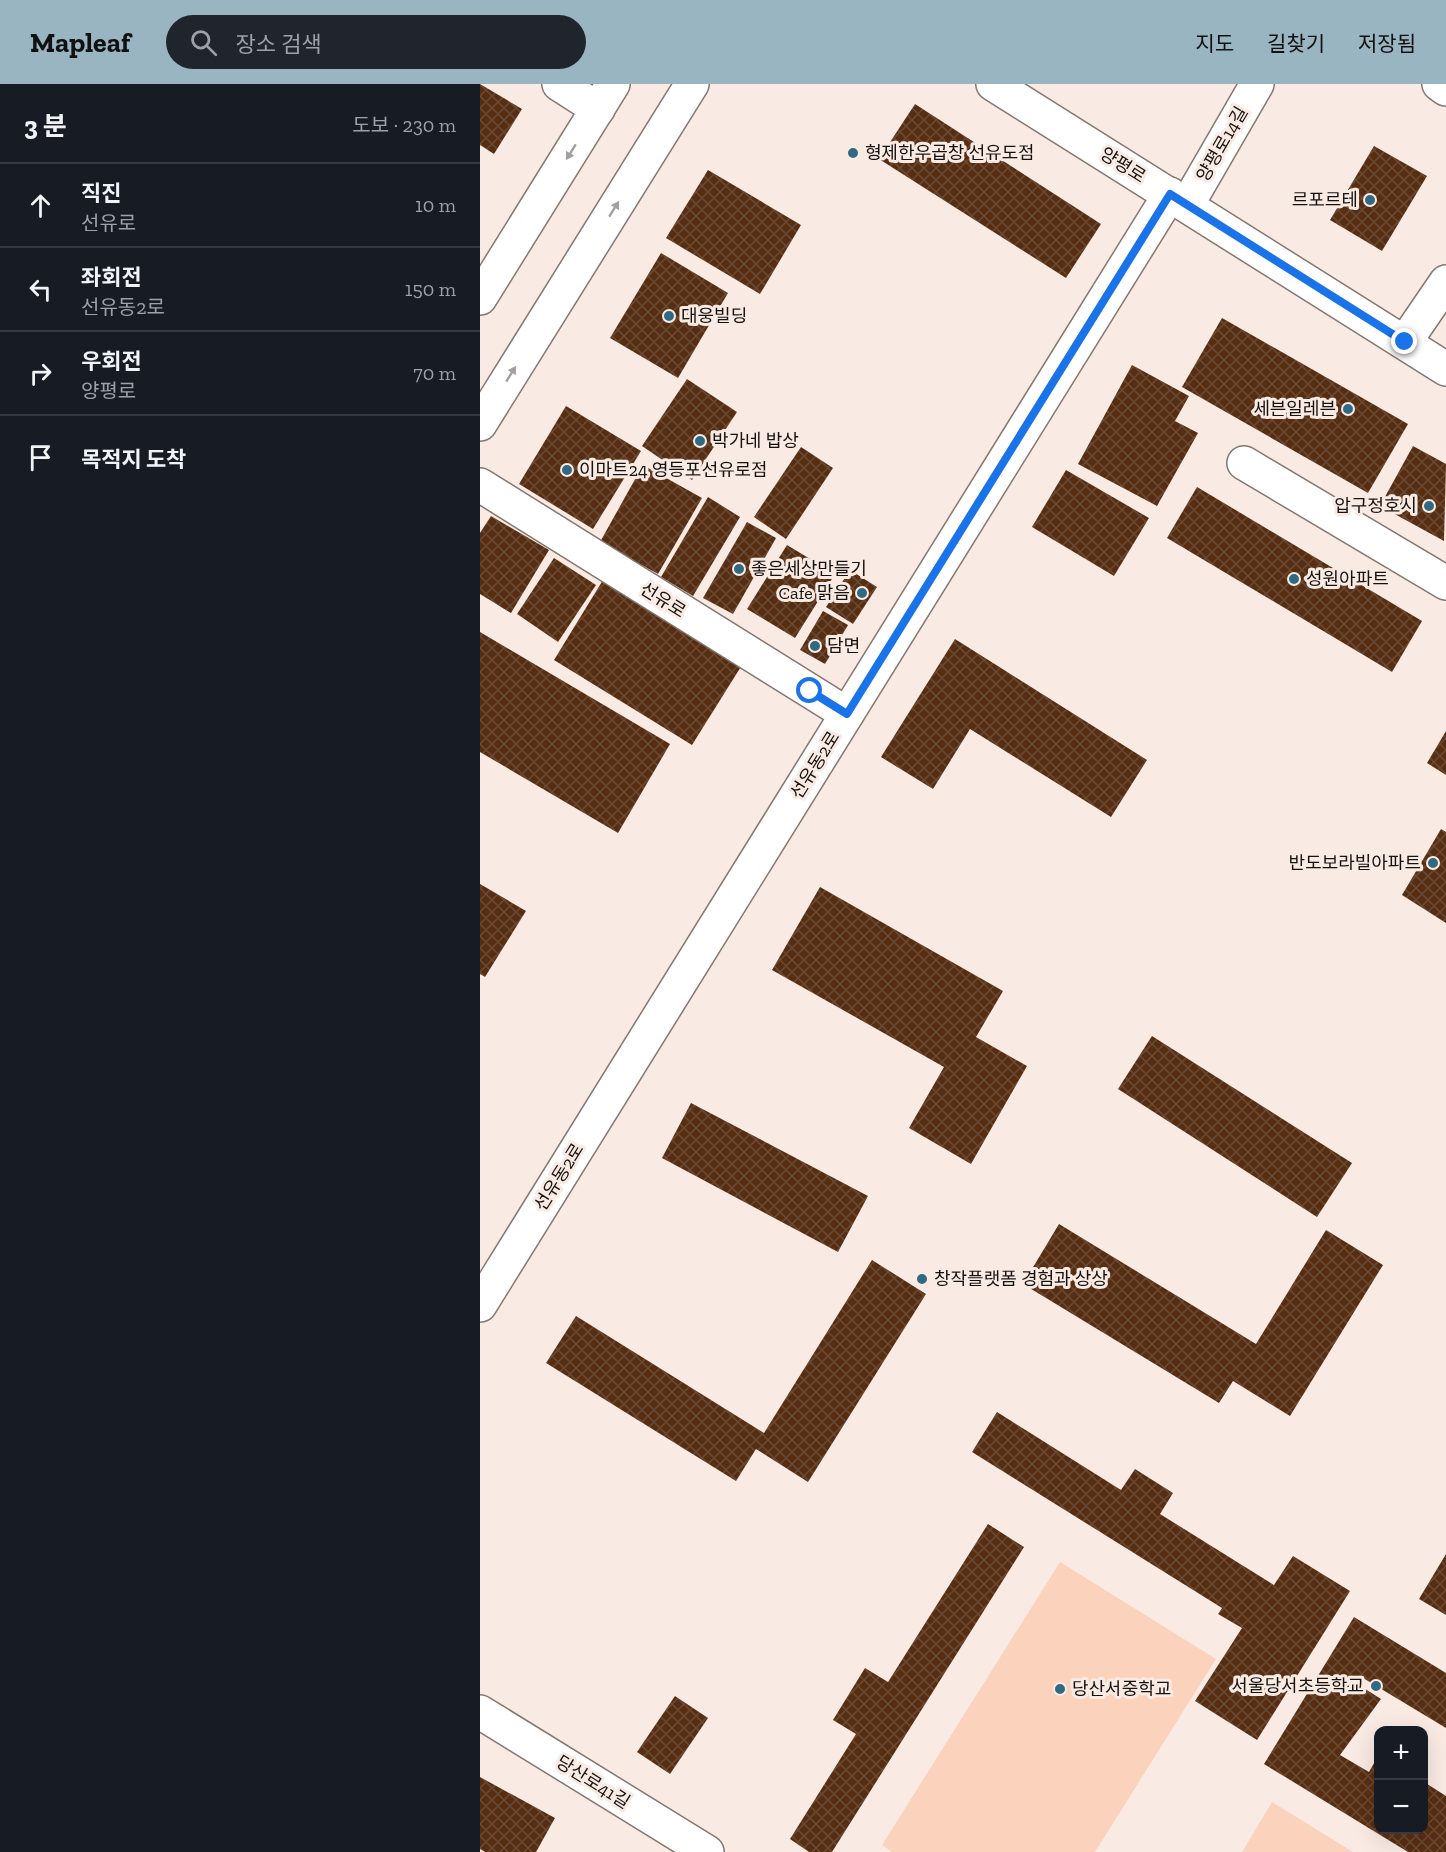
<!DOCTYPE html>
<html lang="ko">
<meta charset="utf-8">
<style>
body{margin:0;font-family:"Zilla Slab","Noto Sans KR",serif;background:#20242c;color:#f1f3f6}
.controls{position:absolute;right:18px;bottom:18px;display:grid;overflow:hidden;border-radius:12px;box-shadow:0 6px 24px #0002}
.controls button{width:54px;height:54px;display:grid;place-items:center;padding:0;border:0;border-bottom:2px solid #363941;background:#171b24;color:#f1f3f6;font:30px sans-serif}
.stop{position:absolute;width:18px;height:18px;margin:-14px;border:4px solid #1a73e8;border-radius:50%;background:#fff}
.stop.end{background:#1a73e8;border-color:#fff;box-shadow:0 2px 6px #0008}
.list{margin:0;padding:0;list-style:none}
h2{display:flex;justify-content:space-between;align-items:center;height:78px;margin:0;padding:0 24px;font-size:26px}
h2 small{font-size:20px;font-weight:400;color:#9ea1a6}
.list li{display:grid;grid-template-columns:39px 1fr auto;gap:18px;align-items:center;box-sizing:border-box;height:84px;padding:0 24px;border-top:2px solid #363941}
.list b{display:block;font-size:22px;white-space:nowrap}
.list p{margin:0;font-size:20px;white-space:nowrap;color:#9ea1a6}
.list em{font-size:20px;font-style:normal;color:#9ea1a6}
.icon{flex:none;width:33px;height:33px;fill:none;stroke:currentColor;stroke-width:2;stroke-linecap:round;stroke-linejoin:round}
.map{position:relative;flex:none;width:966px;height:1768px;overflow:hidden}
header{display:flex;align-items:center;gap:36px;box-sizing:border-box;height:84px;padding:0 30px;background:#9ab5c2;color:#111}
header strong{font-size:28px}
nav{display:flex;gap:33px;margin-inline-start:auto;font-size:21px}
.search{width:420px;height:54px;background:#20242c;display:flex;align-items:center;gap:15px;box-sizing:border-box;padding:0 21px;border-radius:33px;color:#9ea1a6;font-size:22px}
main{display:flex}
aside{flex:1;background:#171b24}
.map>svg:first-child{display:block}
</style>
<header>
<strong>Mapleaf</strong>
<div class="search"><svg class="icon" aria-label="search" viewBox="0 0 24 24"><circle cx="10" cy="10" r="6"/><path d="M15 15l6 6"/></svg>장소 검색</div>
<nav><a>지도</a><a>길찾기</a><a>저장됨</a></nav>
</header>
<main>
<aside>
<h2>3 분<small>도보 · 230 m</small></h2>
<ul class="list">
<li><svg class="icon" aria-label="ahead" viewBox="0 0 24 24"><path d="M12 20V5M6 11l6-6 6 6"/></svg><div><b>직진</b><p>선유로</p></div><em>10 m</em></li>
<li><svg class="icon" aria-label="left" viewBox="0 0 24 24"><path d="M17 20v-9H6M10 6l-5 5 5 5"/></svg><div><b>좌회전</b><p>선유동2로</p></div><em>150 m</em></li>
<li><svg class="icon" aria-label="right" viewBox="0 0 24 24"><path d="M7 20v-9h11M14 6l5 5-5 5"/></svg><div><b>우회전</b><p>양평로</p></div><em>70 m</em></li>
<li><svg class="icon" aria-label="arrive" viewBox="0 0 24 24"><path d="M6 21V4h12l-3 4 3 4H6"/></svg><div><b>목적지 도착</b></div></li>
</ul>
</aside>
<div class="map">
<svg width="966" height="1768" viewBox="0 0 966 1768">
<defs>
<pattern id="building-cross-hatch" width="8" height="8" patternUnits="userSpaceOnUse" patternTransform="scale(1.5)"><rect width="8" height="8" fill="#582e13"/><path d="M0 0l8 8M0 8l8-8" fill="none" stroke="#6b4a34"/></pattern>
</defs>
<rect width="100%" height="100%" fill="#f9ebe3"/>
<g fill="#fbd2bc">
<polygon points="580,1478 736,1575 615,1768 412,1768 402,1761"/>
<polygon points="792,1718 873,1768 762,1768"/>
</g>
<g fill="url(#building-cross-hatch)">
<polygon points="0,0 42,25 14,70 0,61"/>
<polygon points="435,20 621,140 586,194 399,75"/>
<polygon points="894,62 947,92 902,167 850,136"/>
<polygon points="228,86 321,141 280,210 186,154"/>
<polygon points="181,169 248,209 198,294 130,254"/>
<polygon points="742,234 928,340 888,409 702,303"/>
<polygon points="652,281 709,312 695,337 718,349 677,422 598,380"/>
<polygon points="207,295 257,328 212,396 162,362"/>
<polygon points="86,322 161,367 113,445 39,400"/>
<polygon points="933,362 966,380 964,457 900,422"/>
<polygon points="321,363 353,384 306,455 274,433"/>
<polygon points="163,381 222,414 178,490 120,458"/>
<polygon points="586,386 669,434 634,492 552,443"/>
<polygon points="717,403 942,537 912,588 687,454"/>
<polygon points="228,413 260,433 213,512 181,493"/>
<polygon points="11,432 69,466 31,529 0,510 0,449"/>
<polygon points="267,438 296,454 253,530 223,514"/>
<polygon points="307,461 355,490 315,554 267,525"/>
<polygon points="74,474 116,501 78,558 37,530"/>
<polygon points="370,486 397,503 373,540 346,523"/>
<polygon points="123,496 262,581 212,661 74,576"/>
<polygon points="343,527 368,541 345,580 320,566"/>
<polygon points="0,548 190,660 138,749 0,668"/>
<polygon points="475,555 667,676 631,733 490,645 453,705 401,673"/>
<polygon points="966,647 966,691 947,679"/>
<polygon points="961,745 966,748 966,839 922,811"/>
<polygon points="0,800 46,827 5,893 0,890"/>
<polygon points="340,803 523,907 496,953 547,982 491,1080 429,1044 464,983 292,886"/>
<polygon points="672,952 872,1079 837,1133 638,1005"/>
<polygon points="211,1019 388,1112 358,1168 182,1074"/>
<polygon points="579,1140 776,1260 846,1146 903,1181 810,1332 753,1297 739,1319 543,1200"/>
<polygon points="392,1176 446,1210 328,1398 276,1365 256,1397 66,1279 96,1232 284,1349"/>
<polygon points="517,1328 641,1406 655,1385 693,1409 680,1430 794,1501 813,1472 870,1507 777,1656 715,1617 762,1544 738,1530 742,1524 492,1368"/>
<polygon points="508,1440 544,1463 352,1768 329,1768 310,1755 376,1650 353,1636 385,1584 408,1598"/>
<polygon points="966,1470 966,1531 939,1515"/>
<polygon points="874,1533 966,1589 966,1644 883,1594 879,1601 901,1615 860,1671 889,1688 898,1672 898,1746 944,1746 944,1698 966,1712 966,1768 928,1768 784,1680"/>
<polygon points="195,1612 228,1634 190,1690 157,1668"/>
<polygon points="0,1693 75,1734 56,1768 5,1768 0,1765"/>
</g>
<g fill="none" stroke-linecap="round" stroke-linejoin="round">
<defs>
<g id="minor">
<polyline points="79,0 118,25"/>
<polyline points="959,0 966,5"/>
<polyline points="707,121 777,0"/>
<polyline points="925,258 966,198"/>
<polyline points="764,379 966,499"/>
<polyline points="0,401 367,630"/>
<polyline points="0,1221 690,110"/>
<polyline points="0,1628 227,1768"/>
</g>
<g id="major">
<polyline points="513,0 966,285"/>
<polyline points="0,214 133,0"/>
<polyline points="0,340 212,0"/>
</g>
</defs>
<use href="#minor" stroke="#847770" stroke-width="36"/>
<use href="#major" stroke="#847770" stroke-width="36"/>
<use href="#minor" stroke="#fff" stroke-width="33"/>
<use href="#major" stroke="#fff" stroke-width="33"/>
</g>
<defs><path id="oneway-solid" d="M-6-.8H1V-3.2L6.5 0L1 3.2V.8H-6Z" transform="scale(1.5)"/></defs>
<g fill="#a2a09f">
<use href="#oneway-solid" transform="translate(91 68) rotate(122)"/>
<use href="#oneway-solid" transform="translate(134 125) rotate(-58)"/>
<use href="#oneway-solid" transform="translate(31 290) rotate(-58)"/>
</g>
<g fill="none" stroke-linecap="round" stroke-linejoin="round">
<polyline stroke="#1a73e8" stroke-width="8" points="330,607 367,630 690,110 925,258"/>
</g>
<g fill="#306982" stroke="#f9ebe3" stroke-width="2">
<circle cx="373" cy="69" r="6"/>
<circle cx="890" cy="116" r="6"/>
<circle cx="189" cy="232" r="6"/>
<circle cx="868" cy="325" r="6"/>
<circle cx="220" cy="357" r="6"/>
<circle cx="87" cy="386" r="6"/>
<circle cx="949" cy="422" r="6"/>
<circle cx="259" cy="485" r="6"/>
<circle cx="814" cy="495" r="6"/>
<circle cx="382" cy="509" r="6"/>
<circle cx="335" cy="562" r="6"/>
<circle cx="953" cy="779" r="6"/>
<circle cx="442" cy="1195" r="6"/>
<circle cx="896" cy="1602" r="6"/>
<circle cx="580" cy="1605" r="6"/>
</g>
<g text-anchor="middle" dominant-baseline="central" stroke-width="6" stroke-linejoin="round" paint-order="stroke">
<g font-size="18" fill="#16120f" stroke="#f9ebe3">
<text transform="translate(742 60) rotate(-60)">양평로14길</text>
<text transform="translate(643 81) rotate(32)">양평로</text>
<text transform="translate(183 516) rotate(32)">선유로</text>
<text transform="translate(335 681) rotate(-58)">선유동2로</text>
<text transform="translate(79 1093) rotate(-58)">선유동2로</text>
<text transform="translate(113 1698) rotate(32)">당산로41길</text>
</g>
<g font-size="18" fill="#16120f" stroke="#f9ebe3" text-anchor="start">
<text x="385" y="69">형제한우곱창 선유도점</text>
<text x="878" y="116" text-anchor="end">르포르테</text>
<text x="201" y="232">대웅빌딩</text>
<text x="856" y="325" text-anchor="end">세븐일레븐</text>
<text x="232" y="357">박가네 밥상</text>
<text x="99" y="386">이마트24 영등포선유로점</text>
<text x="937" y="422" text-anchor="end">압구정호시</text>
<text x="271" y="485">좋은세상만들기</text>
<text x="826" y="495">성원아파트</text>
<text x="370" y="509" text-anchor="end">Cafe 맑음</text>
<text x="347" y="562">담면</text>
<text x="941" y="779" text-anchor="end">반도보라빌아파트</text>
<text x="454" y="1195">창작플랫폼 경험과 상상</text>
<text x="884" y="1602" text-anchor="end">서울당서초등학교</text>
<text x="592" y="1605">당산서중학교</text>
</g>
</g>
</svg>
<div class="controls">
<button>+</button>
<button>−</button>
</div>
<div class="stop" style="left:330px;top:607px"></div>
<div class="stop end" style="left:925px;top:258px"></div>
</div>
</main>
